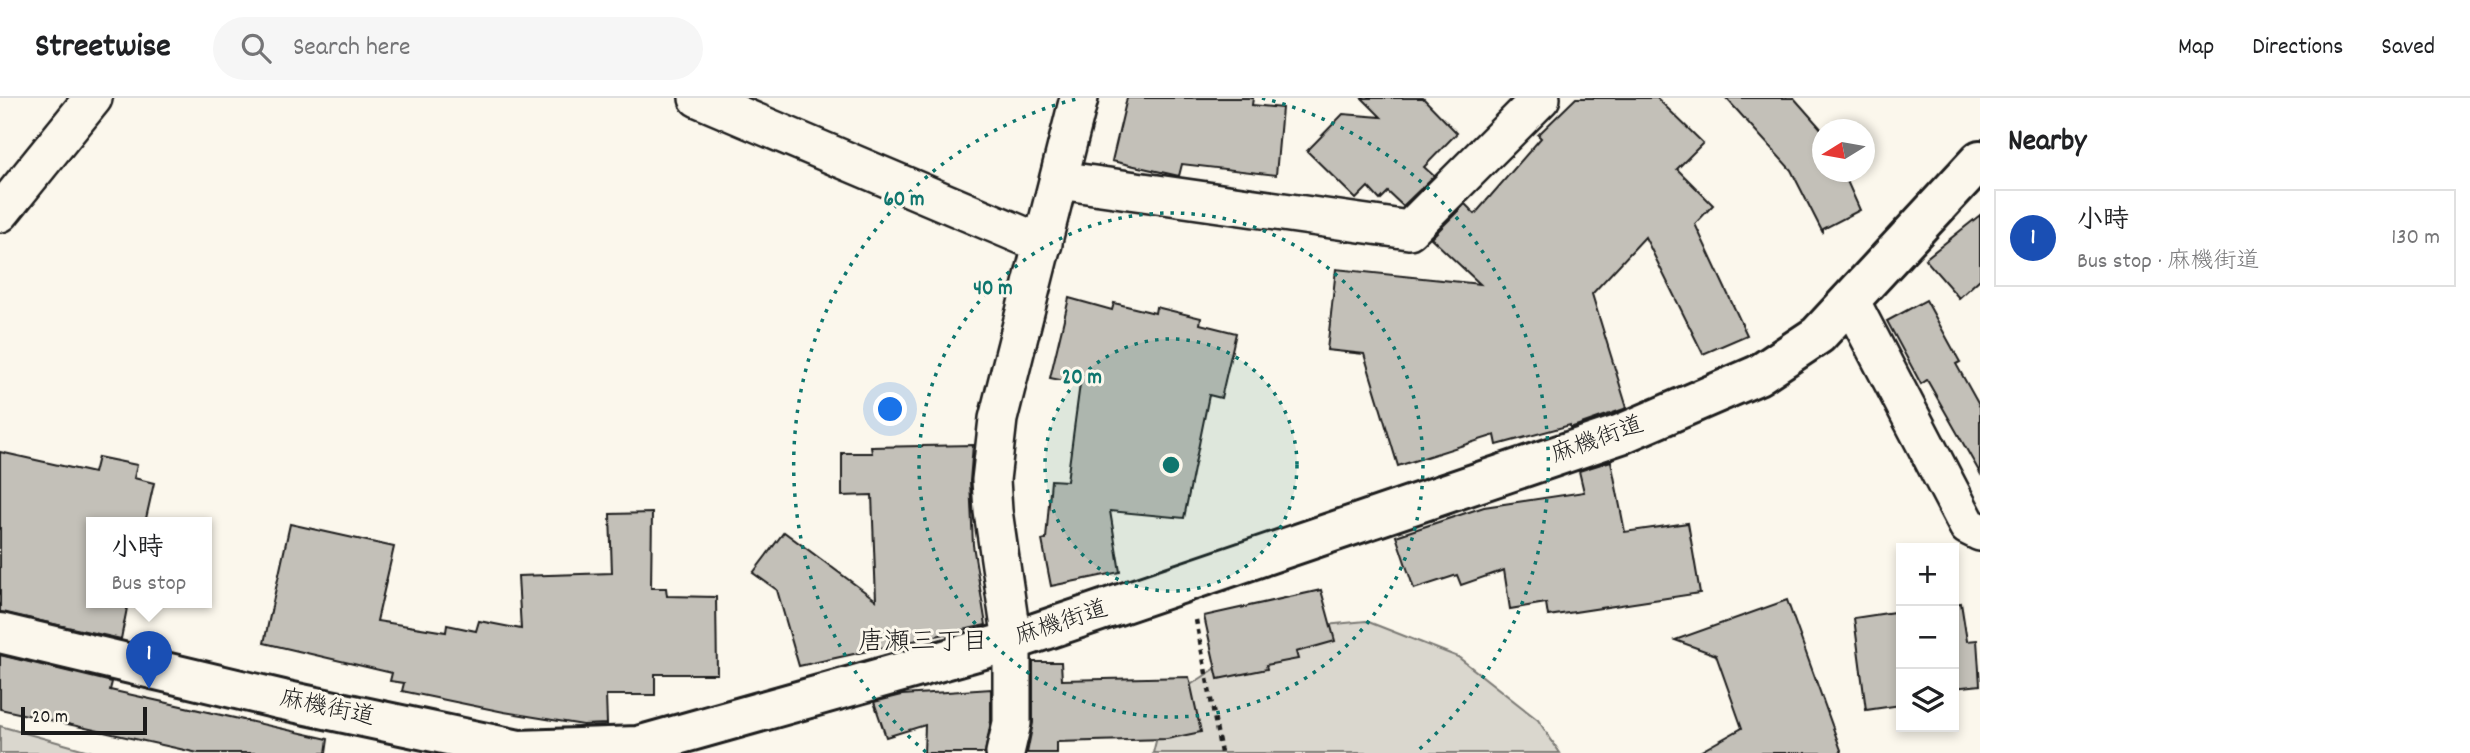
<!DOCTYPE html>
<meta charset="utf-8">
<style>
body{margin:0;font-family:Dekko,"Klee One",sans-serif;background:#f6f6f6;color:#202124}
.controls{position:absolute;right:21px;bottom:21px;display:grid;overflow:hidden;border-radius:0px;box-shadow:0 4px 10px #0003}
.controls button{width:63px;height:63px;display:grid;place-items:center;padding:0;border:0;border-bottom:2px solid #e0e0e0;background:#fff;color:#202124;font:35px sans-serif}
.compass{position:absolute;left:1812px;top:21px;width:63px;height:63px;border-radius:50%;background:#fff;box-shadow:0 4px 10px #0003;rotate:259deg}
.scale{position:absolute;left:21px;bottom:18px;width:126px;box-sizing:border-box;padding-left:7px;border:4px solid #1c1c1c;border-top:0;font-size:19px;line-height:24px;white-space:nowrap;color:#1c1c1c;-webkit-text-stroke:5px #fbf7ec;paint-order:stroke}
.you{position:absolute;left:891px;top:312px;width:24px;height:24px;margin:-18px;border:5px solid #fff;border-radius:50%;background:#1a73e8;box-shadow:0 0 0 10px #1a73e833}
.badge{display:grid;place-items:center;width:46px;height:46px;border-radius:50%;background:#1a73e8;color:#fff;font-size:23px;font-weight:700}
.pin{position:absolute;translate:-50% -58px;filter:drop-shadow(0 2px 4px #0008)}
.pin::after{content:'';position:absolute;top:37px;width:24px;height:21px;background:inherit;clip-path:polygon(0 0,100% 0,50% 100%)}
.popup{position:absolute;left:86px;top:419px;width:126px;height:91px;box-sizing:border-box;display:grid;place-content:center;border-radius:0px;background:#fff;filter:drop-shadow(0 2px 5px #0005);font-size:23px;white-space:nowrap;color:#757577}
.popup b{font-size:26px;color:#202124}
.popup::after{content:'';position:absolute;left:50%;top:100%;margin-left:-14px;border:14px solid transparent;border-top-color:#fff}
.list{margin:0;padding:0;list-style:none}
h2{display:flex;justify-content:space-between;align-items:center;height:91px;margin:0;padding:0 28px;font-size:30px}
h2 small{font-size:23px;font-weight:400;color:#757577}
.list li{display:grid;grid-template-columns:46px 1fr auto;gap:21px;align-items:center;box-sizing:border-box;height:98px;margin:0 14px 14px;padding:0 14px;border:2px solid #e0e0e0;border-radius:0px}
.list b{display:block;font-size:26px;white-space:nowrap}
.list p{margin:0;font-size:23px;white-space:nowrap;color:#757577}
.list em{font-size:23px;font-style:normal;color:#757577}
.icon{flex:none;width:38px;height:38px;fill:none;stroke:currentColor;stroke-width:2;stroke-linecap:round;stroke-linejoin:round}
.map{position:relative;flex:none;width:1980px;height:655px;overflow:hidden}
header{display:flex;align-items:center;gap:42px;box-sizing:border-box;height:98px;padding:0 35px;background:#fff;border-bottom:2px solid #e0e0e0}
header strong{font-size:33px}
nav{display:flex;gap:38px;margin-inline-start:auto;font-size:24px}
.search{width:490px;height:63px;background:#f6f6f6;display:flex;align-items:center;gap:18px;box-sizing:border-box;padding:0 24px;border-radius:38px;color:#757577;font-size:26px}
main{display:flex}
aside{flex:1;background:#fff}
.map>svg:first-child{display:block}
</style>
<header>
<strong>Streetwise</strong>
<div class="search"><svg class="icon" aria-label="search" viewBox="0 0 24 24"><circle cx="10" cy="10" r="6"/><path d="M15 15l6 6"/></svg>Search here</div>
<nav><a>Map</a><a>Directions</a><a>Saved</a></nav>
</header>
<main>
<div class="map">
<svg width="1980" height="655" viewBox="0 0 1980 655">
<rect width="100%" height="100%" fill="#fbf7ec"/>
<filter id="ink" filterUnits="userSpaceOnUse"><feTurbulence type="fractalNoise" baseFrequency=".0143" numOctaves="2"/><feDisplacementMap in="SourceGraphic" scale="14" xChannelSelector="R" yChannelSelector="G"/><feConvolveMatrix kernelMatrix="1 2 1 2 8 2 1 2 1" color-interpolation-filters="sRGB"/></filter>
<g filter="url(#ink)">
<g fill="#dad7ce" stroke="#7b7a75" stroke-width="2">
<polygon points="1366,523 1458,559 1538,622 1560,655 1153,655 1166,603 1274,532"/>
<polygon points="0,628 96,655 0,655"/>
</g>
<g fill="#c3c0b8" stroke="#1c1c1c" stroke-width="2">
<polygon points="1127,0 1253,0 1252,7 1282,10 1276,77 1182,66 1179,78 1112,63"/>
<polygon points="1362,0 1423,0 1457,35 1424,69 1434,78 1403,108 1388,94 1380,102 1368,89 1356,101 1307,53 1343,16 1381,19"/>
<polygon points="1576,0 1657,0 1703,45 1677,71 1713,107 1695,126 1747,237 1703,256 1645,139 1592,196 1627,310 1570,330 1570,327 1497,347 1495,337 1398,368 1364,256 1327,252 1336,171 1480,186 1431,140 1465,106 1475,116 1541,40 1538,37"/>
<polygon points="1726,0 1794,0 1823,33 1823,74 1843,74 1860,112 1823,131 1823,135 1791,72"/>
<polygon points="1980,117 1980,181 1959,200 1925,161"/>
<polygon points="1069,200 1112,212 1114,205 1155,215 1156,209 1201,220 1200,226 1236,235 1221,300 1209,297 1184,420 1110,413 1120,474 1051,488 1042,442 1046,441 1051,382 1067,383 1080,286 1050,280"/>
<polygon points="1926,202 1960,264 1956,266 1980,309 1980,375 1927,282 1921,286 1887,223"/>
<polygon points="973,347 970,383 973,447 986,527 799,568 777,492 753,475 784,434 876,502 872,397 842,398 842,355 872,355 871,349"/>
<polygon points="0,354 94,375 98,359 137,367 134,380 154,385 145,425 91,425 91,505 128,505 121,541 0,514"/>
<polygon points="1611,363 1625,434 1688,425 1700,495 1548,518 1546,505 1510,511 1504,472 1461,487 1457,477 1414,491 1396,438 1484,409 1584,394 1579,373"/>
<polygon points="652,415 651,490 666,490 667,498 716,499 717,576 655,576 655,597 606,597 607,626 583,627 504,614 402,593 404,585 390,583 392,575 264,545 290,426 394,449 377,523 446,534 447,527 476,533 479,523 521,531 518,478 612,475 610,416"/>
<polygon points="1321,492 1335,543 1296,554 1298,561 1266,567 1267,571 1218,581 1204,518"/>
<polygon points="1787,502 1842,655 1698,655 1742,630 1716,557 1675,542"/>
<polygon points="1961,505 1967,543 1977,542 1980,587 1954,590 1954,506"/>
<polygon points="1901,513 1901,607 1866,612 1854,520"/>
<polygon points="0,557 112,584 110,592 328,641 326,655 198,655 0,611"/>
<polygon points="1033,564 1061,564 1062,582 1189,579 1201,634 1167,641 1057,644 1057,655 1027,655 1033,625"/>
<polygon points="991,591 991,623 985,655 924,655 925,627 886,639 874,604 902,597"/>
</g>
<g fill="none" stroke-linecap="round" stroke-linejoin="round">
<defs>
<g id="minor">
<polyline points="698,0 1043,146"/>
<polyline points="1059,82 1409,132 1541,0"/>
<polyline points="0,115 93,0"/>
<polyline points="1850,202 1968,428 1980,434"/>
<polyline points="1005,655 1012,625 1012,543 993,413 991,382 998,321 1079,0"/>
</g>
<polyline id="tertiary" points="0,535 283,602 519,652 638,648 1012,543 1621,336 1758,277 1818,237 1980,62"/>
</defs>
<use href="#minor" stroke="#1c1c1c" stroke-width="42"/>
<use href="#tertiary" stroke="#1c1c1c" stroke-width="44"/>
<polyline stroke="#1c1c1c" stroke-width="4.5" stroke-dasharray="5 5" stroke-linecap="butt" points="1196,522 1221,655"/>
<use href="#minor" stroke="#fbf7ec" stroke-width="37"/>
<use href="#tertiary" stroke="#fbf7ec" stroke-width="38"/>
</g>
</g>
<circle cx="1171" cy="367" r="126" fill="#0f766e" fill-opacity=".12"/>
<g fill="none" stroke="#0f766e" stroke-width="3.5" stroke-dasharray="3.5 7">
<circle cx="1171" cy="367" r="126"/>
<circle cx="1171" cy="367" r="252"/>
<path d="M926 654A378 378 0 0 1 1080 0M1262 0A378 378 0 0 1 1416 654"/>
</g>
<g text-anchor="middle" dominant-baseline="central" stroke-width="6" stroke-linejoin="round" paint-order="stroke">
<g font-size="24" fill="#1c1c1c" stroke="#fbf7ec">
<text transform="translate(1598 343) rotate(-20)">麻機街道</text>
<text transform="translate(1062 526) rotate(-18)">麻機街道</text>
<text transform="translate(327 611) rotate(12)">麻機街道</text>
</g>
<g font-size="26" fill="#1c1c1c" stroke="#fbf7ec">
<text x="923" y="545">唐瀬三丁目</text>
</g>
</g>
<circle cx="1171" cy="367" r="10" fill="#0f766e" stroke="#fbf7ec" stroke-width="3.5"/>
<g font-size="21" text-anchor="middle" font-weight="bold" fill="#0f766e" stroke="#fbf7ec" stroke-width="6" stroke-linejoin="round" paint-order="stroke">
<text x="904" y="107">60 m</text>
<text x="993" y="196">40 m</text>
<text x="1082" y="285">20 m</text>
</g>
</svg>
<div class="controls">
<button>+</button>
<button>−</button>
<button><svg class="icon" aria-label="layers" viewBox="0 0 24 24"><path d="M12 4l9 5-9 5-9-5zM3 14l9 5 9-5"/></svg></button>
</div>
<svg class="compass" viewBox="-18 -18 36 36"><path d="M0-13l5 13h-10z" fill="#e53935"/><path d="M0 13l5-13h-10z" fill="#757577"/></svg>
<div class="scale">20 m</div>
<div class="you"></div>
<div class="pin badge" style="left:149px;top:591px;background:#1a4fb4">1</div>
<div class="popup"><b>小時</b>Bus stop</div>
</div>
<aside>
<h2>Nearby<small></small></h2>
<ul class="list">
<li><span class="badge" style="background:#1a4fb4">1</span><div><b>小時</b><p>Bus stop · 麻機街道</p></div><em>130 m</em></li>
</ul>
</aside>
</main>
